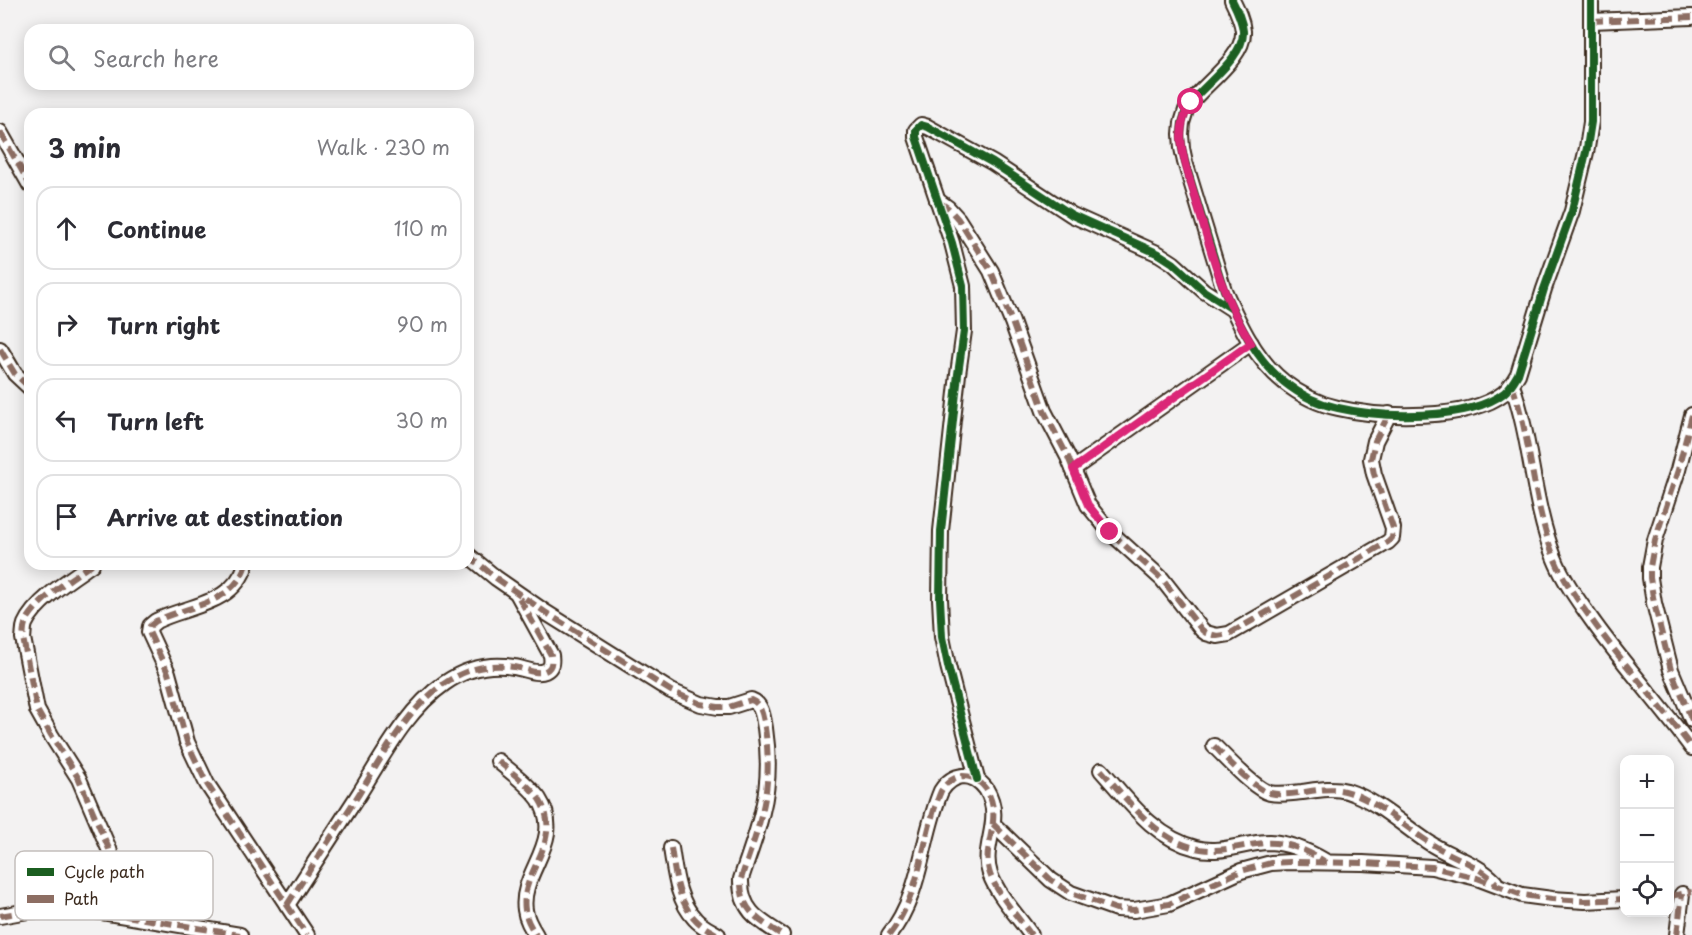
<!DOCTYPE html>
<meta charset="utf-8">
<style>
body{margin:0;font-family:"Playpen Sans",sans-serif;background:#f2f2f3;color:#2b2b33}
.controls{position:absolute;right:18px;bottom:18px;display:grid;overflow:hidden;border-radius:12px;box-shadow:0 3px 15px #0003}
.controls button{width:54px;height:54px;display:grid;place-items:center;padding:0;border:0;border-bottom:2px solid #e1e1e2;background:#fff;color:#2b2b33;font:30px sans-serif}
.stop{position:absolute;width:18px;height:18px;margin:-14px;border:4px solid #db2777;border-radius:50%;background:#fff}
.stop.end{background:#db2777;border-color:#fff;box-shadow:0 2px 6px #0008}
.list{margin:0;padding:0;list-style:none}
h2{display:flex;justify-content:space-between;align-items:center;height:78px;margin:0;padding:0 24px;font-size:26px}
h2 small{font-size:20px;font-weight:400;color:#7c7c81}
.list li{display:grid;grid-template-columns:39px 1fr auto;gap:18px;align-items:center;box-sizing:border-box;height:84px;margin:0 12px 12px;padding:0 12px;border:2px solid #e1e1e2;border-radius:18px}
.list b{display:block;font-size:22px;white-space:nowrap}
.list em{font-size:20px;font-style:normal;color:#7c7c81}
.icon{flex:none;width:33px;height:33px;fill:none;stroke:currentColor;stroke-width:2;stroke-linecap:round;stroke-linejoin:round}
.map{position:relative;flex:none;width:1692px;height:935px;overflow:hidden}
.search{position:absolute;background:#fff;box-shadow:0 3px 15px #0003;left:24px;top:24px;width:450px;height:66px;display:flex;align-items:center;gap:15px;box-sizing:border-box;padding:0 21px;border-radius:18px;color:#7c7c81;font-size:22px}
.panel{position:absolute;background:#fff;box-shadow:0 3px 15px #0003;left:24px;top:108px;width:450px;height:462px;border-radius:18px}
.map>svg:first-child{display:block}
</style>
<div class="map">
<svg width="1692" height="935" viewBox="0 0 1692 935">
<rect width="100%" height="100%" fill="#f3f2f2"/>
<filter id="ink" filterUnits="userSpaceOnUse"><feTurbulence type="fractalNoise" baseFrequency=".0167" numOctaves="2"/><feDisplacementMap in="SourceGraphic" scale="12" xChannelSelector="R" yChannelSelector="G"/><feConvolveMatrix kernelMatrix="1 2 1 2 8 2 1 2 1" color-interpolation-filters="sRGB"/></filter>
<g filter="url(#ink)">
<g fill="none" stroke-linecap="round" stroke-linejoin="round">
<defs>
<g id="minor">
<path d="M1232 0C1237 10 1242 20 1243 31 1245 56 1206 83 1191 102L1186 110 1182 123 1181 134 1182 148 1185 162 1224 290C1239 323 1255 359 1284 382 1299 394 1319 404 1338 408 1381 418 1468 421 1504 393 1510 388 1514 381 1518 374L1544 289 1572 211 1587 148 1591 122V0"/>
<polyline points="1591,21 1692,17"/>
<polyline points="0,132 30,185"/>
<polyline points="937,200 948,208 958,219 991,271 1012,322 1044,411 1068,457 1088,505 1110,532 1162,579 1202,630 1206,633 1217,636 1229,634 1388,542 1392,538 1393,528 1374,474 1371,459 1375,441 1389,414"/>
<polyline points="0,349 15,374 30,388"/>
<path d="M1512 385C1532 441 1532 501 1554 557 1563 580 1579 602 1594 623 1625 666 1661 706 1692 748"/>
<polyline points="1692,415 1678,470 1655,540 1650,567 1650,578 1654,603 1671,670 1692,720"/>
<polyline points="1073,469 1251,343"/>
<path d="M468 555 496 578 545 612 671 691 701 704 718 707H729L751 700C762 704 763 717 765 728 769 755 769 785 762 812 757 835 748 857 741 879 740 910 758 920 782 935"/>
<path d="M92 564C72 578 35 601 25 624 23 629 24 633 23 638L37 710 51 735 79 779 109 849 117 877 120 915"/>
<path d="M246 564C234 605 188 605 156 621L150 626 149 632 168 673 187 742 207 784 307 935"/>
<path d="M1214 746C1227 758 1254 789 1270 793 1280 795 1291 793 1302 792 1317 790 1332 787 1347 791 1378 801 1402 825 1428 842 1450 857 1476 862 1495 882"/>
<path d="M498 761C512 773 528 784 539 799 566 841 519 872 525 910 526 919 531 927 536 935"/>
<path d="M1101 770C1128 800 1154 838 1196 848 1221 855 1244 842 1269 842 1290 843 1308 851 1325 861"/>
<polyline points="977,779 948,666 942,637 940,599 941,531 958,374 964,331 963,286 952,243 916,137 916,130 921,125 928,127 993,163 1072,215 1159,254 1173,263 1204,291 1232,309"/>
<polyline points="993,824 1051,880 1071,893 1116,909 1134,910 1169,904 1241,871 1271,863 1290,862 1363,863 1432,867 1477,878 1522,895 1552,899 1585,901 1624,899"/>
<path d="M671 848C675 872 677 900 695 919 701 926 710 930 718 935"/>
<path d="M287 905C311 868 335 831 359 794 383 756 406 710 445 683 465 669 489 663 514 667 523 668 536 675 545 671 552 668 552 662 551 655L518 595"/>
<polyline points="0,916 28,911 53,909 96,911 240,935"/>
<path d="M889 935C922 894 921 838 941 791 946 783 953 777 963 776 973 776 980 781 986 789 1005 820 980 845 990 874 998 896 1018 916 1031 935"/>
<polyline points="1677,935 1682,894"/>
</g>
</defs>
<use href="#minor" stroke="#3b2a1e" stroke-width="18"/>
<use href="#minor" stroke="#fff" stroke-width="14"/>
<g stroke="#8d6e63" stroke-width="6" stroke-dasharray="12 6" stroke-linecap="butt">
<polyline points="1591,21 1692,17"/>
<polyline points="0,132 30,185"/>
<polyline points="939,202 948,208 958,219 991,271 1012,322 1044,411 1068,457 1088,505 1110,532 1162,579 1202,630 1206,633 1217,636 1229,634 1388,542 1392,538 1393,528 1374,474 1371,459 1375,441 1389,414"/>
<polyline points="0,349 15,374 30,388"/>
<path d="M1512 385C1532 441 1532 501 1554 557 1563 580 1579 602 1594 623 1625 666 1661 706 1692 748"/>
<polyline points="1692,415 1678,470 1655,540 1650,567 1650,578 1654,603 1671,670 1692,720"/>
<polyline points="1073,469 1251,343"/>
<path d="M468 555 496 578 545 612 671 691 701 704 718 707H729L751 700C762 704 763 717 765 728 769 755 769 785 762 812 757 835 748 857 741 879 740 910 758 920 782 935"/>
<path d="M92 564C72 578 35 601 25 624 23 629 24 633 23 638L37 710 51 735 79 779 109 849 117 877 120 915"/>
<path d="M246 564C234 605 188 605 156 621L150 626 149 632 168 673 187 742 207 784 307 935"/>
<path d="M1214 746C1227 759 1254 789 1270 793 1296 799 1322 783 1348 792 1379 802 1403 826 1430 843 1452 857 1477 864 1496 883"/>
<path d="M498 761C512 773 528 784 539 799 566 841 519 872 525 910 526 919 531 927 536 935"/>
<path d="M1101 770C1128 800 1154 838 1195 848 1218 854 1241 845 1264 843 1286 841 1306 850 1324 861"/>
<polyline points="993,824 1051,880 1071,893 1116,909 1134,910 1169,904 1241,871 1271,863 1290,862 1363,863 1432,867 1477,878 1522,895 1552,899 1585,901 1624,899"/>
<path d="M671 848C675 872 677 900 695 919 701 926 710 930 718 935"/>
<polyline points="1670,896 1692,892"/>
<path d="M287 905C311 868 335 831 359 794 383 756 406 710 445 683 465 669 489 663 514 667 523 668 536 675 545 671 552 668 552 662 551 655L517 594"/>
<polyline points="0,916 28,911 53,909 96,911 240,935"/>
<path d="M889 935C922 894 921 838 941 791 946 783 953 777 963 776 973 776 980 781 986 789 1005 820 980 845 990 874 998 896 1018 916 1031 935"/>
<polyline points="1677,935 1682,894"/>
</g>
<defs>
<g id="cycleway">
<path d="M1232 0C1237 10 1242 20 1243 31 1245 56 1206 83 1191 102L1186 110 1182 123 1181 134 1182 148 1185 162 1224 290C1239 323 1255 359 1284 382 1299 394 1319 404 1338 408 1381 418 1468 421 1504 393 1510 388 1514 381 1518 374L1544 289 1572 211 1587 148 1591 122V0"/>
<polyline points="977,779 948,666 942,637 940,599 941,531 958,374 964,331 963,286 952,243 916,137 916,130 921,125 928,127 993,163 1072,215 1159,254 1173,263 1204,291 1232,309"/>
</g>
</defs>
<use href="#cycleway" stroke="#fff" stroke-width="11"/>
<use href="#cycleway" stroke="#1b5e20" stroke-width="8"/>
</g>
</g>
<g fill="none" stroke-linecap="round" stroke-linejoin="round" filter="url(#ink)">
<path stroke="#db2777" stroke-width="8" d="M1110 532 1088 505 1073 469 1251 343C1223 299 1210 249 1196 200 1190 179 1182 159 1181 137 1181 125 1185 112 1191 102"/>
</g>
<rect x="15" y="851" width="198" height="69" rx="9" fill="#fff" stroke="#c4bfbc" stroke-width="1.5"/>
<rect x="27" y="868" width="27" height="8" fill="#1b5e20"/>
<rect x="27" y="895" width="27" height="8" fill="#8d6e63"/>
<g font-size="16" fill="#3b2a1e">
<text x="64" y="878">Cycle path</text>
<text x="64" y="905">Path</text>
</g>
</svg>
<div class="controls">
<button>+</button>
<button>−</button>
<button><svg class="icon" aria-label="locate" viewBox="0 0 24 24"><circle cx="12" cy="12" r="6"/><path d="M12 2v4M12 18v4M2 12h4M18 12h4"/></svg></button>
</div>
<div class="stop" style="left:1191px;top:102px"></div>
<div class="stop end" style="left:1110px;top:532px"></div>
<div class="search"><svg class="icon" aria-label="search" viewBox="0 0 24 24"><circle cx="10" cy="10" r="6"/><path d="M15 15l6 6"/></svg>Search here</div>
<section class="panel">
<h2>3 min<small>Walk · 230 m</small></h2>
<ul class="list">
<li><svg class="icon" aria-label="ahead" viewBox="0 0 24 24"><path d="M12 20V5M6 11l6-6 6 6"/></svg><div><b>Continue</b></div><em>110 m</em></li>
<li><svg class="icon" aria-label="right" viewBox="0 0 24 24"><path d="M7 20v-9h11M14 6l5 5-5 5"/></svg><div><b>Turn right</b></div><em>90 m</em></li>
<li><svg class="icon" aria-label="left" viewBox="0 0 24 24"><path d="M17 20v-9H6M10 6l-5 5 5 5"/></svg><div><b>Turn left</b></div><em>30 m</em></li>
<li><svg class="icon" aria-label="arrive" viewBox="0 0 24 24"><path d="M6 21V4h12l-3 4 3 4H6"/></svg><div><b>Arrive at destination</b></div></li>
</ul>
</section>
</div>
